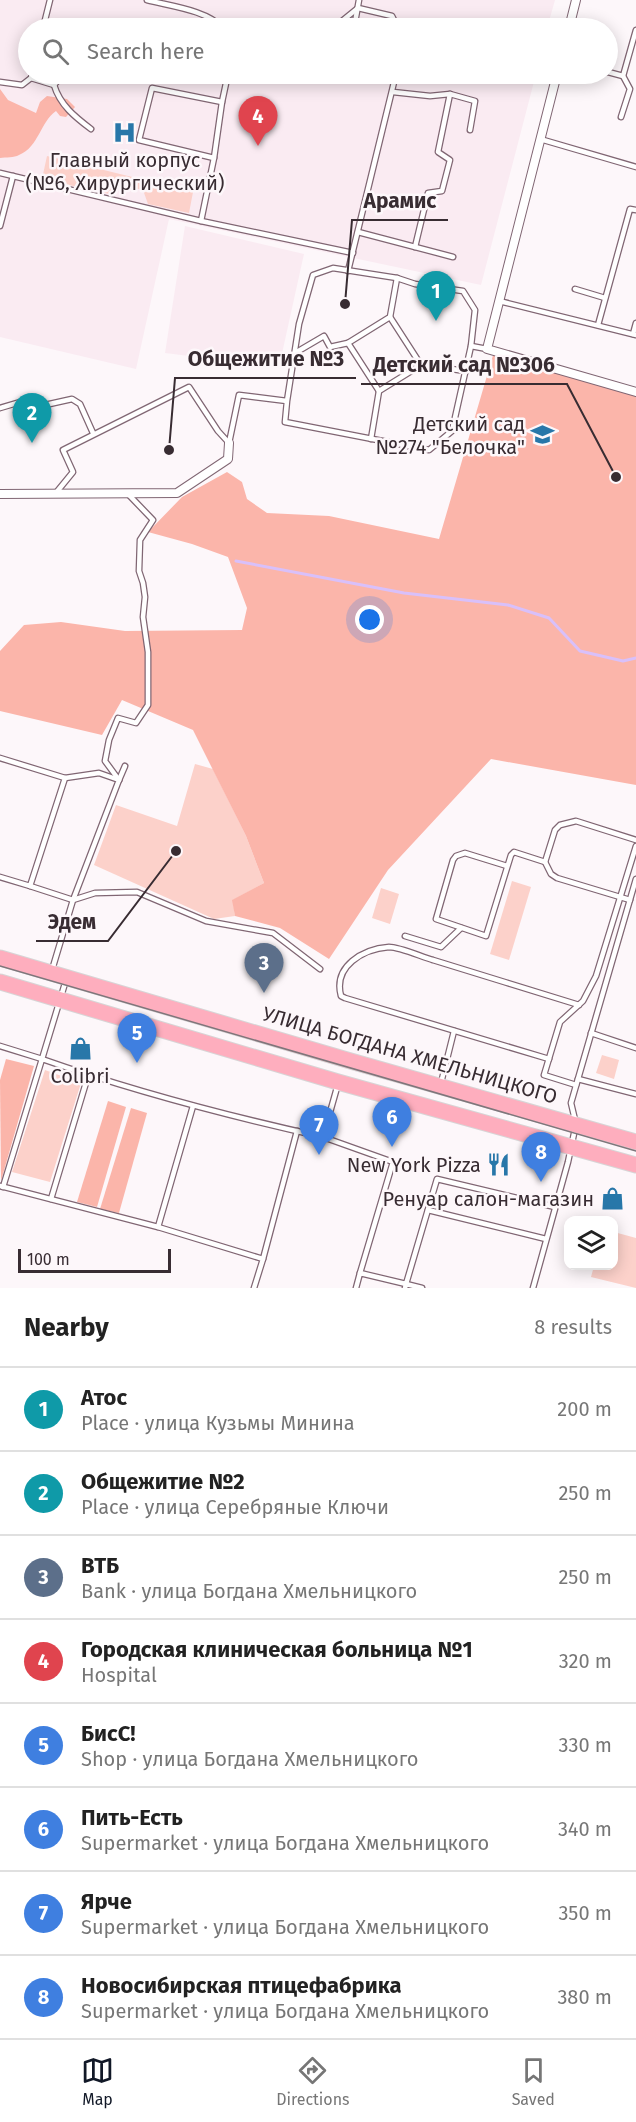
<!DOCTYPE html>
<meta charset="utf-8">
<style>
body{margin:0;font-family:"Fira Sans",sans-serif;background:#f2f2f2;color:#222}
.controls{position:absolute;right:18px;bottom:18px;display:grid;overflow:hidden;border-radius:12px;box-shadow:0 3px 15px #0003}
.controls button{width:54px;height:54px;display:grid;place-items:center;padding:0;border:0;border-bottom:2px solid #e0e0e0;background:#fff;color:#222;font:30px sans-serif}
.scale{position:absolute;left:18px;bottom:15px;width:153px;box-sizing:border-box;padding-left:6px;border:3px solid #382c32;border-top:0;font-size:16px;line-height:21px;white-space:nowrap;color:#382c32;-webkit-text-stroke:4px #fdf7fa;paint-order:stroke}
.you{position:absolute;left:370px;top:620px;width:21px;height:21px;margin:-15px;border:4px solid #fff;border-radius:50%;background:#1a73e8;box-shadow:0 0 0 9px #1a73e833}
.badge{display:grid;place-items:center;width:39px;height:39px;border-radius:50%;background:#111827;color:#fff;font-size:20px;font-weight:700}
.pin{position:absolute;translate:-50% -50px;filter:drop-shadow(0 2px 3px #0008)}
.pin::after{content:'';position:absolute;top:32px;width:21px;height:18px;background:inherit;clip-path:polygon(0 0,100% 0,50% 100%)}
.list{margin:0;padding:0;list-style:none}
h2{display:flex;justify-content:space-between;align-items:center;height:78px;margin:0;padding:0 24px;font-size:26px}
h2 small{font-size:20px;font-weight:400;color:#767676}
.list li{display:grid;grid-template-columns:39px 1fr auto;gap:18px;align-items:center;box-sizing:border-box;height:84px;padding:0 24px;border-top:2px solid #e0e0e0}
.list b{display:block;font-size:22px;white-space:nowrap}
.list p{margin:0;font-size:20px;white-space:nowrap;color:#767676}
.list em{font-size:20px;font-style:normal;color:#767676}
.icon{flex:none;width:33px;height:33px;fill:none;stroke:currentColor;stroke-width:2;stroke-linecap:round;stroke-linejoin:round}
.map{position:relative;flex:none;width:636px;height:1288px;overflow:hidden}
.search{position:absolute;background:#fff;box-shadow:0 3px 15px #0003;left:18px;right:18px;top:18px;height:66px;display:flex;align-items:center;gap:15px;box-sizing:border-box;padding:0 21px;border-radius:33px;color:#767676;font-size:22px}
.sheet{height:750px;background:#fff}
nav{display:flex;justify-content:space-around;align-items:center;box-sizing:border-box;height:84px;border-top:2px solid #e0e0e0;background:#fff;font-size:16px;color:#767676}
nav a{display:grid;justify-items:center;gap:3px}
nav .on{color:#111827}
.map>svg:first-child{display:block}
</style>
<div class="map">
<svg width="636" height="1288" viewBox="0 0 636 1288">
<rect width="100%" height="100%" fill="#fdf7fa"/>
<g fill="#faebf2">
<polygon points="0,0 555,0 547,28 28,28 28,74 536,74 481,285 169,219 136,369 0,337"/>
<polygon points="185,226 304,254 279,367 165,353"/>
</g>
<g fill="#fcd1ca">
<polygon points="47,156 193,192 189,213 148,204 143,190 121,185 114,195 42,179"/>
<polygon points="195,764 213,769 246,836 264,883 233,900 235,916 214,919 94,865 116,805 177,826"/>
<polygon points="512,881 531,887 509,960 490,954"/>
<polygon points="381,888 399,894 390,924 372,918"/>
<polygon points="602,1055 619,1060 614,1079 596,1073"/>
<polygon points="45,1070 81,1083 50,1182 12,1172"/>
<polygon points="614,1232 636,1238 636,1288 591,1277 594,1266 614,1266"/>
</g>
<g fill="#fbb5aa">
<path d="M0 89 8 100 36 113 40 102 47 96 67 99 75 107 66 117 60 116 56 111C40 122 39 147 19 155 14 158 6 157 0 158Z"/>
<polygon points="494,352 636,396 636,785 491,759 388,870 329,959 280,928 235,916 232,900 264,883 246,836 193,730 122,700 102,735 0,711 0,651 24,625 61,622 125,631 242,630 247,608 228,557 192,544 148,532 182,497 227,472 242,482 247,499 267,513 329,516 439,539"/>
<polygon points="6,1059 34,1066 1,1181 0,1080"/>
<polygon points="108,1101 126,1107 97,1207 77,1202"/>
<polygon points="131,1108 147,1113 119,1213 100,1209"/>
</g>
<g fill="none" stroke-linecap="round" stroke-linejoin="round">
<polyline stroke="#d9c0fa" stroke-width="3" points="236,561 404,593 508,605 549,618 580,651 623,661 636,658"/>
<defs>
<g id="service">
<path d="M147 0C170 6 207 10 223 28"/>
<polyline points="43,28 50,0"/>
<polyline points="319,28 342,21 358,8 392,16 398,28"/>
<polyline points="354,28 359,0"/>
<polyline points="608,72 623,76 636,30"/>
<polyline points="31,78 54,85"/>
<polyline points="0,82 22,85 31,78 32,74"/>
<path d="M54 85C60 105 75 117 91 129"/>
<polyline points="54,85 62,76 69,74"/>
<polyline points="393,92 430,96 450,94 475,101 470,130"/>
<polyline points="621,117 630,89 623,76"/>
<polyline points="540,139 636,167"/>
<polyline points="214,158 139,140 152,88 222,102"/>
<polyline points="0,173 201,221 353,253"/>
<polyline points="201,221 214,158 222,102 228,74"/>
<polyline points="0,226 13,176"/>
<polyline points="358,232 453,257"/>
<polyline points="415,247 428,193 442,191 450,160 438,152 450,94"/>
<polyline points="348,271 396,74"/>
<polyline points="575,289 605,298"/>
<polyline points="499,301 636,335"/>
<polyline points="390,317 421,365 466,371"/>
<polyline points="598,325 630,209 636,210"/>
<polyline points="633,334 636,323"/>
<polyline points="348,343 390,317 397,278"/>
<polyline points="471,346 487,349"/>
<polyline points="295,353 324,336 330,347 348,343 379,391"/>
<polyline points="0,408 27,400 36,407 72,399 80,404 93,433"/>
<polyline points="371,439 379,391 421,365"/>
<polyline points="229,443 239,395 287,401 285,422 429,450 452,431 471,346 475,310 463,291 415,284 397,278 333,268 313,275 299,324 287,401"/>
<polyline points="55,494 73,472 63,450 189,387 218,431 229,443"/>
<polyline points="0,758 65,778 30,886 0,877"/>
<polyline points="119,780 105,761 109,740 118,718 136,723 148,705 148,652 143,617 145,597 143,583 139,571 140,540 153,520 129,495"/>
<polyline points="119,780 125,766"/>
<polyline points="545,862 551,874 557,878 630,900"/>
<polyline points="507,866 465,853 456,856 453,860 436,919 486,936 511,855 514,852 545,862 555,830 560,825 576,821 636,840"/>
<polyline points="30,886 73,900 95,893 137,892 206,921 273,933 320,969"/>
<polyline points="405,936 441,947 461,928"/>
<polyline points="52,970 73,900 119,780 99,773 65,778"/>
<polyline points="591,1033 636,1048"/>
<polyline points="0,1046 42,1059 66,980"/>
<path d="M549 1059 345 998 341 996C333 966 363 949 389 947 400 947 422 957 433 960 482 975 530 990 579 1005"/>
<polyline points="578,1079 636,1094"/>
<polyline points="441,1083 454,1031"/>
<polyline points="576,1085 544,1075 560,1022 583,1001 596,976 636,846"/>
<polyline points="323,1137 393,1162 360,1273"/>
<polyline points="0,1186 158,1227 263,1259 254,1288"/>
<path d="M3 1187 42 1059C133 1091 228 1116 323 1137L338 1084"/>
<polyline points="51,1199 88,1076"/>
<polyline points="428,1210 546,1239"/>
<polyline points="158,1227 193,1106"/>
<polyline points="263,1259 297,1131"/>
<polyline points="356,1288 360,1273 406,1284 437,1179 555,1207"/>
<polyline points="405,1288 406,1284 422,1288"/>
<polyline points="533,1288 568,1162 576,1124 571,1103 636,879"/>
</g>
<g id="minor">
<polyline points="569,28 576,0"/>
<polyline points="557,74 487,349 636,392"/>
<polyline points="0,494 177,493 228,459 229,443"/>
</g>
<g id="trunk">
<polyline points="0,958 347,1060 636,1142"/>
<polyline points="0,982 338,1082 636,1165"/>
</g>
</defs>
<use href="#service" stroke="#806673" stroke-width="7"/>
<use href="#minor" stroke="#806673" stroke-width="10"/>
<use href="#trunk" stroke="#d7d5d6" stroke-width="17"/>
<use href="#service" stroke="#fff" stroke-width="4.5"/>
<use href="#minor" stroke="#fff" stroke-width="8"/>
<use href="#trunk" stroke="#feaebe" stroke-width="15"/>
<polyline stroke="#7f767b" stroke-width="1.5" points="0,966 636,1151"/>
</g>
<defs>
<symbol id="hospital-bare" viewBox="-9 -9 18 18"><path d="M-5-5h3v3.5h4V-5h3V5h-3V1.5h-4V5h-3Z" fill="#2877a9" stroke="#fdf7fa" stroke-width="2.5" paint-order="stroke"/></symbol>
<symbol id="school-bare" viewBox="-9 -9 18 18"><path d="M0-5L7-2L0 1L-7-2ZM-4 1L0 2.5L4 1V4Q0 6-4 4Z" fill="#2877a9" stroke="#fdf7fa" stroke-width="2.5" paint-order="stroke"/></symbol>
<symbol id="shop-bare" viewBox="-9 -9 18 18"><path d="M-5-2.5h2.3a2.7 3.5 0 0 1 5.4 0H5L5.5 6h-11ZM-1.5-2.5h3a1.5 2.3 0 0 0-3 0Z" fill="#2877a9" stroke="#fdf7fa" stroke-width="2.5" paint-order="stroke"/></symbol>
<symbol id="restaurant-bare" viewBox="-9 -9 18 18"><path d="M-5-6h1v4h1v-4h1v4h1v-4h1v5L-1.5 .5V6h-2V.5L-5-1ZM5-6V6H3V1.5H1.5Q1.5-4 5-6Z" fill="#2877a9" stroke="#fdf7fa" stroke-width="2.5" paint-order="stroke"/></symbol>
</defs>
<g fill-rule="evenodd">
<use href="#hospital-bare" x="108" y="116" width="33" height="33"/>
<use href="#school-bare" x="526" y="418" width="33" height="33"/>
<use href="#shop-bare" x="64" y="1032" width="33" height="33"/>
<use href="#restaurant-bare" x="482" y="1148" width="33" height="33"/>
<use href="#shop-bare" x="596" y="1182" width="33" height="33"/>
</g>
<g text-anchor="middle" dominant-baseline="central" stroke-width="5" stroke-linejoin="round" paint-order="stroke">
<g font-size="20" fill="#382c32" stroke="#fdf7fa" text-anchor="end">
<text x="125" y="160" text-anchor="middle">Главный корпус<tspan x="125" dy="23">(№6, Хирургический)</tspan></text>
<text x="525" y="424">Детский сад<tspan x="525" dy="23">№274 "Белочка"</tspan></text>
<text x="80" y="1076" text-anchor="middle">Colibri</text>
<text x="481" y="1165">New York Pizza</text>
<text x="594" y="1199">Ренуар салон-магазин</text>
</g>
<g font-size="20" fill="#382c32" stroke="#fdf7fa">
<text transform="translate(410 1055) rotate(16)">УЛИЦА БОГДАНА ХМЕЛЬНИЦКОГО</text>
</g>
</g>
<path fill="none" stroke="#382c32" stroke-width="2" d="M345 304L352 220H448M169 450L175 378H356M616 477L567 384H361M176 851L108 941H36"/>
<g fill="#382c32" stroke="#fdf7fa" stroke-width="2">
<circle cx="345" cy="304" r="6"/>
<circle cx="169" cy="450" r="6"/>
<circle cx="616" cy="477" r="6"/>
<circle cx="176" cy="851" r="6"/>
</g>
<g font-size="21" text-anchor="middle" font-weight="bold" fill="#382c32" stroke="#fdf7fa" stroke-width="5" stroke-linejoin="round" paint-order="stroke">
<text x="400" y="208">Арамис</text>
<text x="266" y="366">Общежитие №3</text>
<text x="464" y="372">Детский сад №306</text>
<text x="72" y="929">Эдем</text>
</g>
</svg>
<div class="controls">
<button><svg class="icon" aria-label="layers" viewBox="0 0 24 24"><path d="M12 4l9 5-9 5-9-5zM3 14l9 5 9-5"/></svg></button>
</div>
<div class="scale">100 m</div>
<div class="you"></div>
<div class="pin badge" style="left:436px;top:321px;background:#0f9aa8">1</div>
<div class="pin badge" style="left:32px;top:443px;background:#0f9aa8">2</div>
<div class="pin badge" style="left:264px;top:993px;background:#5c6f8a">3</div>
<div class="pin badge" style="left:258px;top:146px;background:#e0444e">4</div>
<div class="pin badge" style="left:137px;top:1063px;background:#3f7fe0">5</div>
<div class="pin badge" style="left:392px;top:1147px;background:#3f7fe0">6</div>
<div class="pin badge" style="left:319px;top:1155px;background:#3f7fe0">7</div>
<div class="pin badge" style="left:541px;top:1182px;background:#3f7fe0">8</div>
<div class="search"><svg class="icon" aria-label="search" viewBox="0 0 24 24"><circle cx="10" cy="10" r="6"/><path d="M15 15l6 6"/></svg>Search here</div>
</div>
<section class="sheet">
<h2>Nearby<small>8 results</small></h2>
<ul class="list">
<li><span class="badge" style="background:#0f9aa8">1</span><div><b>Атос</b><p>Place · улица Кузьмы Минина</p></div><em>200 m</em></li>
<li><span class="badge" style="background:#0f9aa8">2</span><div><b>Общежитие №2</b><p>Place · улица Серебряные Ключи</p></div><em>250 m</em></li>
<li><span class="badge" style="background:#5c6f8a">3</span><div><b>ВТБ</b><p>Bank · улица Богдана Хмельницкого</p></div><em>250 m</em></li>
<li><span class="badge" style="background:#e0444e">4</span><div><b>Городская клиническая больница №1</b><p>Hospital</p></div><em>320 m</em></li>
<li><span class="badge" style="background:#3f7fe0">5</span><div><b>БисС!</b><p>Shop · улица Богдана Хмельницкого</p></div><em>330 m</em></li>
<li><span class="badge" style="background:#3f7fe0">6</span><div><b>Пить-Есть</b><p>Supermarket · улица Богдана Хмельницкого</p></div><em>340 m</em></li>
<li><span class="badge" style="background:#3f7fe0">7</span><div><b>Ярче</b><p>Supermarket · улица Богдана Хмельницкого</p></div><em>350 m</em></li>
<li><span class="badge" style="background:#3f7fe0">8</span><div><b>Новосибирская птицефабрика</b><p>Supermarket · улица Богдана Хмельницкого</p></div><em>380 m</em></li>
</ul>
</section>
<nav>
<a class="on"><svg class="icon" aria-label="map" viewBox="0 0 24 24"><path d="M3 6l6-2 6 2 6-2v14l-6 2-6-2-6 2zM9 4v14M15 6v14"/></svg>Map</a>
<a><svg class="icon" aria-label="directions" viewBox="0 0 24 24"><path d="M12 3l9 9-9 9-9-9zM9 14v-3h6M13 9l2 2-2 2"/></svg>Directions</a>
<a><svg class="icon" aria-label="saved" viewBox="0 0 24 24"><path d="M7 4h10v16l-5-4-5 4z"/></svg>Saved</a>
</nav>
